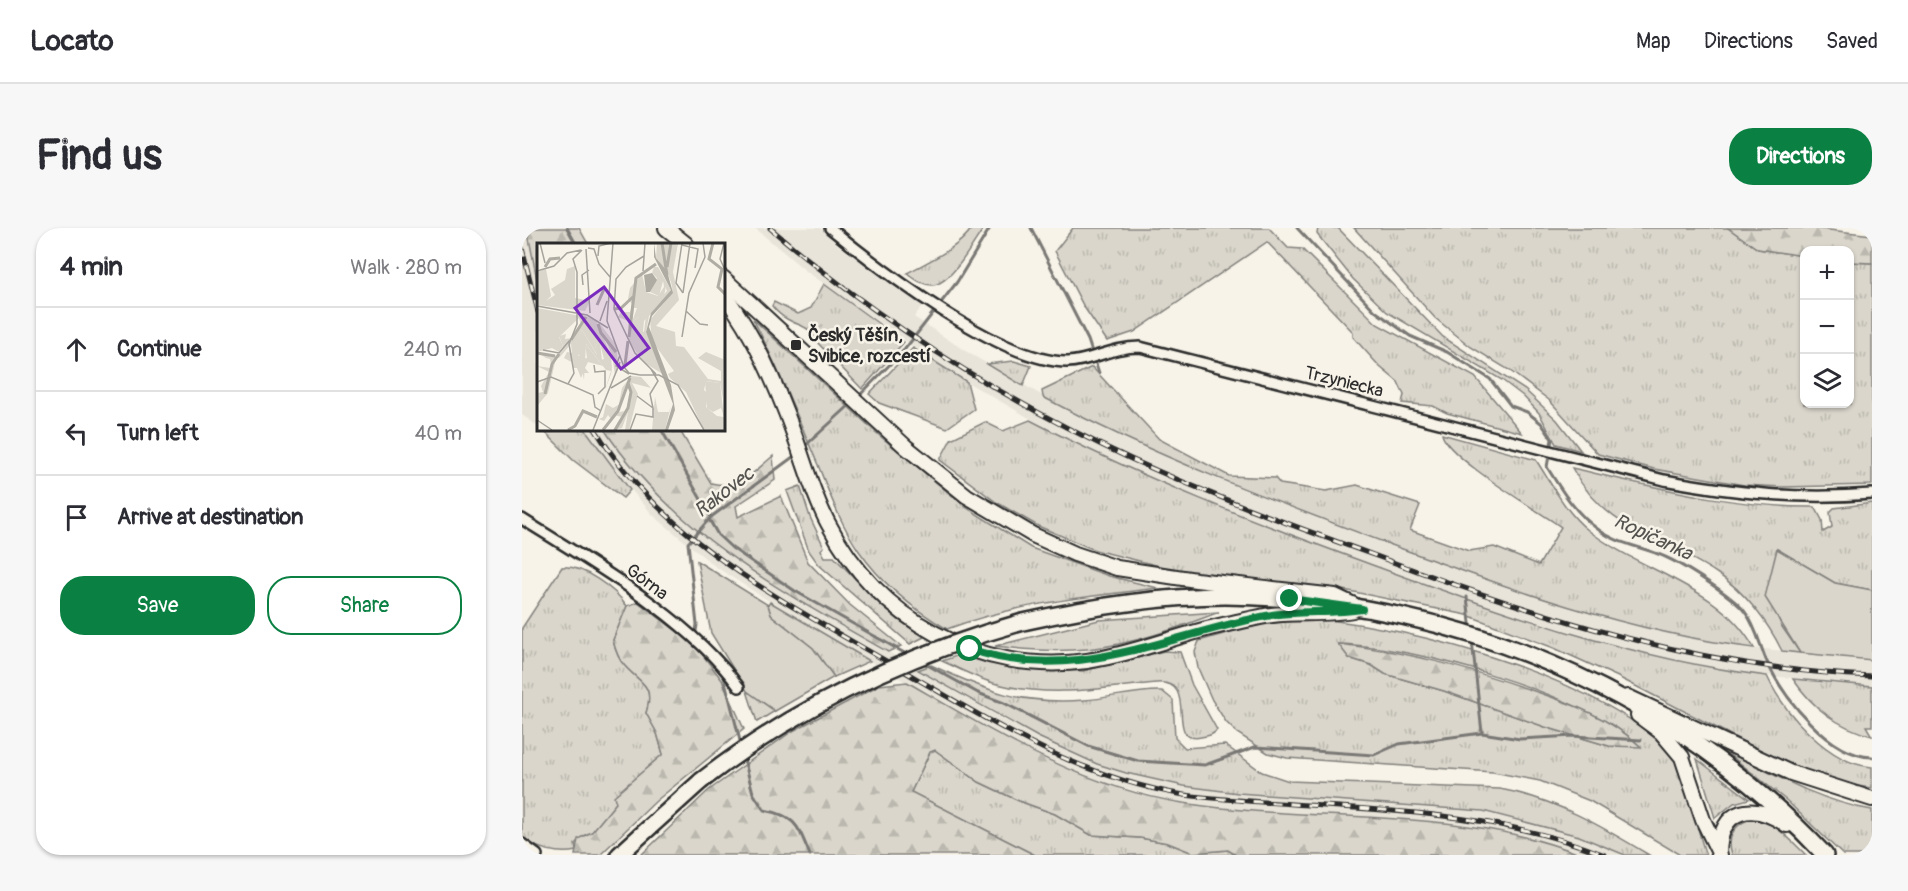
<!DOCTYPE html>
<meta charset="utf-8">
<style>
body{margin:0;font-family:Pangolin,sans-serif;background:#f7f7f7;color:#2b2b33}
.controls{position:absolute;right:18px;top:18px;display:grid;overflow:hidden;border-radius:12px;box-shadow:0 2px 4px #0004}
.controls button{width:54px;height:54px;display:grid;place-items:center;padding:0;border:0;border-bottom:2px solid #e1e1e2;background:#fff;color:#2b2b33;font:30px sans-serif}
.stop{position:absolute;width:18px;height:18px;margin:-14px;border:4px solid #0b8043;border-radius:50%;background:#fff}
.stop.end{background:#0b8043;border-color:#fff;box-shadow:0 2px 6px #0008}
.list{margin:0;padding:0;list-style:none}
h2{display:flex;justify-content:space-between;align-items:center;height:78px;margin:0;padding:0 24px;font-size:26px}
h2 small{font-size:20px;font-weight:400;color:#7c7c81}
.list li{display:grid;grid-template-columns:39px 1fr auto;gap:18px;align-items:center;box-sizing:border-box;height:84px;padding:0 24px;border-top:2px solid #e1e1e2}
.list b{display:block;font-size:22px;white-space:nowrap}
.list em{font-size:20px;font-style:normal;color:#7c7c81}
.actions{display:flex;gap:12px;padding:18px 24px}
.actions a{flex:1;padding:14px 0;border:2px solid #0b8043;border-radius:24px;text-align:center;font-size:21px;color:#0b8043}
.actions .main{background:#0b8043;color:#fff}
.icon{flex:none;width:33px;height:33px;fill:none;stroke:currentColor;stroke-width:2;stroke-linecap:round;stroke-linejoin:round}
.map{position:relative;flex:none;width:1350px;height:627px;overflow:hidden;border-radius:24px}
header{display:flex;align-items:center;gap:36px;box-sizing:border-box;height:84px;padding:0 30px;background:#fff;border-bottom:2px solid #e1e1e2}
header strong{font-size:28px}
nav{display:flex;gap:33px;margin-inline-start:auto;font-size:21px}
.intro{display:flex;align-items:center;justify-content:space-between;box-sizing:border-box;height:144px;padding:0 36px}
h1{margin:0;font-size:42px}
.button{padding:15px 27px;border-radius:24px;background:#0b8043;color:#fff;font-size:21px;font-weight:700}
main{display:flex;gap:36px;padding:0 36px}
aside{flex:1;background:#fff;border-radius:24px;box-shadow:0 2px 4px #0004}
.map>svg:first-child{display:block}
</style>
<header>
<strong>Locato</strong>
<nav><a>Map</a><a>Directions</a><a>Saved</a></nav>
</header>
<div class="intro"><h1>Find us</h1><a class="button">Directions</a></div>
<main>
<aside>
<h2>4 min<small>Walk · 280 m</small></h2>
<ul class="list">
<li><svg class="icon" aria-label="ahead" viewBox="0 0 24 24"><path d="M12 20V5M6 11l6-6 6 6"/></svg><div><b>Continue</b></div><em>240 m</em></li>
<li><svg class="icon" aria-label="left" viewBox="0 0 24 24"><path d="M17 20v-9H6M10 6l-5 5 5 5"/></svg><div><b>Turn left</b></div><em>40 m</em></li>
<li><svg class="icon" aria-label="arrive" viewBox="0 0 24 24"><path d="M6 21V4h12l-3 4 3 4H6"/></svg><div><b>Arrive at destination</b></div></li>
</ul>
<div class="actions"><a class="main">Save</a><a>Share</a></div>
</aside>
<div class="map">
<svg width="1350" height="627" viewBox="0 0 1350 627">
<defs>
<pattern id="grass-tufts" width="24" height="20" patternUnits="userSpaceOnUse" patternTransform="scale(1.5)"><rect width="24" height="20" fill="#dad6cc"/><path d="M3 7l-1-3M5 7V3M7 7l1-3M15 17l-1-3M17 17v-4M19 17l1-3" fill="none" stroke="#bbb8af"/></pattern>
<pattern id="forest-firs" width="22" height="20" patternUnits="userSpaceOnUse" patternTransform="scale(1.5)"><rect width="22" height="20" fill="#dad6cc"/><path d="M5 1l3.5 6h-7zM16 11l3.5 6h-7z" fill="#bbb8af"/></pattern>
</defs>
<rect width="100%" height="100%" fill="#f7f3e8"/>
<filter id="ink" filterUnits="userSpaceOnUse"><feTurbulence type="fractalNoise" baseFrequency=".0167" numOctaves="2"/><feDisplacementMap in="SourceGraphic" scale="12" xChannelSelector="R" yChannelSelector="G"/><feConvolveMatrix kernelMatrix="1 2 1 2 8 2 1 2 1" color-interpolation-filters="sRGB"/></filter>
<g filter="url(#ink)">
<g fill="#e8e4da">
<polygon points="0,0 5,0 16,57 16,198 0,187"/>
<polygon points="233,0 298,0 317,18 401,77 392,89 445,124 552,186 718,260 930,339 1103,394 1222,419 1350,432 1350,458 1218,445 1096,419 921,364 708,284 540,209 431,146 284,43"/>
<polygon points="63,201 82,201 101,228 144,276 204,326 276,371 483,492 575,536 635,552 694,563 961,583 1057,608 1103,627 1060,627 958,599 714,582 659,575 569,551 475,507 267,386 194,339 132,288 88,238"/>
</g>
<g fill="url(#grass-tufts)" stroke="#82807c" stroke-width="1.5" fill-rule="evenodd">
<path d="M450 0H462C451 15 429 57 410 57 400 57 392 50 385 45 407 33 436 21 450 0Z"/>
<polygon points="551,0 747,0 766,20 780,21 855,96 953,149 1000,205 925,185 911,178 880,175 882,167 876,154 858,139 831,109 831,104 745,14 612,104 585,113 562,79 533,23"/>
<polygon points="796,0 816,0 921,109 1003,162 1035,192 1059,223 1034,216 1017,185 1001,168 980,152 865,84 831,51 795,6"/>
<polygon points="832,0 1206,0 1236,21 1282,28 1282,176 1328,176 1328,34 1350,35 1350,257 1260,259 1222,257 1132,241 1076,226 1027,172 987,142 949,119 913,90"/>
<path d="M302 56 382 114 340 161 294 113C290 98 276 98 265 91 259 88 254 83 250 78L252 74 276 86 289 80Z"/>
<path d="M231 91 358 208 445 280 509 320 587 348 636 360C562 369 496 375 425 401 391 381 360 356 337 323 319 297 308 267 296 237 275 188 256 138 231 91Z"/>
<polygon points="391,120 445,154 452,181 425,200 357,175 347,166"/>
<polygon points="492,133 509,138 501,158 465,136"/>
<path d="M570 139 637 211 707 248 753 250 758 256 804 263 835 257 898 277 888 302 947 323 972 319 1017 337 1039 299C1017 283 924 229 920 206L1014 232C1029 255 1044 285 1066 302 1120 345 1196 356 1232 420 1106 404 985 360 867 316 749 272 632 228 521 169L520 163Z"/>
<path d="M508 192C619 250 735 295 853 338 981 385 1109 431 1245 448 1262 485 1307 536 1350 539V560L1335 558 1329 560 1261 534 1096 449 1032 420 945 387 827 363 658 343 573 322 516 298 474 274 418 232 429 211 463 194 481 203Z"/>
<polygon points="20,201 63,201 108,262 101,270 51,232"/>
<path d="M1050 240C1129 258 1211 280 1293 279L1300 292 1301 304 1310 299 1308 284 1312 280 1350 275V362L1313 355 1255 321 1248 372 1260 399 1278 425 1260 423C1246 394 1222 363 1196 346 1140 308 1085 305 1050 240Z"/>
<polygon points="278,258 288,289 302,319 299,322 303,329 312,329 358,376 402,409 388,416 297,337 287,323 265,263"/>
<path d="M40 339C61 337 93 361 105 378L91 412C93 421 96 431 103 438 119 456 133 456 124 485L135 505 141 526 93 568 94 575 70 604 61 608 53 616 54 623C36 627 15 621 0 610V400Z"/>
<polygon points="248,374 348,433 312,449 291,420 249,387 246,377"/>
<path d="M697 384C656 400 609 417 565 421 534 424 503 422 473 418L577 392Z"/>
<path d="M791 391C883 396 1098 455 1153 532 1172 560 1172 597 1184 627H1158L1068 573 1018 553 971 544 765 530 746 525 715 505 704 494 690 472 676 440 673 424 677 413 733 397ZM817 416C891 418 1066 467 1118 518H1087L1023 499 922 463 863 446 849 437 827 430Z"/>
<path d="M642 423 658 424 670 457 695 502C691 507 686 508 679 509 641 517 679 450 634 455 580 460 529 470 475 456 456 451 438 441 420 433L440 426 487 440 561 443Z"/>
<path d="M409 437C465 463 499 477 563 472 589 470 615 462 640 463L651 472 653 510 663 520 703 517 740 544 767 553 978 561C1034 571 1079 598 1127 627H1103L1057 608 961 583 716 565 662 558 604 545 575 536 516 509 396 442Z"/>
<path d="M1271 451 1350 458V498H1344L1350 508C1315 499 1291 480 1271 451Z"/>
<polygon points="225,463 253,483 235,494"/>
<path d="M1199 520C1247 544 1296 573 1350 582V627H1321L1265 573Z"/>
<polygon points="413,522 457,554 497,573 533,586 569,607 618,610 646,615 671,625 706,622 714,627 513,627 389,564 408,524"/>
<polygon points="1175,531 1227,571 1212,575 1193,590"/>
<path d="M1226 592C1249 589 1269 612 1284 627H1210C1205 611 1210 598 1226 592Z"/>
</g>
<g fill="url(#forest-firs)" stroke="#82807c" stroke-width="1.5">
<polygon points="5,0 57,0 66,16 16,16 16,57"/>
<polygon points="1206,0 1290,0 1350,7 1350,35 1328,34 1328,22 1282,22 1282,28 1236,21"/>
<path d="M82 201H157L189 255C219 262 229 246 251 228L253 252 214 278 216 289 259 268 286 334 328 377 379 418 366 424C260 364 151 305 82 201Z"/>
<path d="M116 374 173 417 200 452 222 501 134 573 78 627H53L56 611 70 604 94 575 92 568 141 526 135 505 124 485C133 456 119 456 103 438 96 431 93 421 91 412L105 378Z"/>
<path d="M816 416C884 423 945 440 1009 462 1048 475 1089 490 1119 519L1087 518 1023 499 922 463 863 446 849 437 827 430Z"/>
<path d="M385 454C473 505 559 559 661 575 793 596 934 577 1060 627H714L706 622 671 625 646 615 618 610 569 607 533 586 497 573 457 554 413 522 408 524 389 564 513 627H119L187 562 269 504 357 457Z"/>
</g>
<g fill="#dad6cc" stroke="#82807c" stroke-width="1.5">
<polygon points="1255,321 1313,355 1350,362 1350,432 1278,425 1243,369"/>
<polygon points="175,333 246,377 249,387 291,420 312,449 253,483 225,463 189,405"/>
</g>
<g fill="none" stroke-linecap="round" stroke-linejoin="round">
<g stroke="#7a7874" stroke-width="3">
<polyline points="45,0 54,16"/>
<polyline points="509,0 566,112 577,145"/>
<path d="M775 0 853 83 888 108 925 124 968 151 989 178 1005 184 1019 195 1030 211 1025 239C1039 262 1054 286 1077 302 1094 315 1116 318 1136 326 1156 333 1211 368 1223 384 1234 398 1238 418 1245 434 1262 470 1307 528 1350 529"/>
<polyline points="337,168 383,121 435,54 468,0"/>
<polyline points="139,201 189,289"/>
<polyline points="282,219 330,175"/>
<polyline points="187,291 196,307 210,320 273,363 386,427"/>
<polyline points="945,369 949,403"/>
<polyline points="173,409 175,397 166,315 189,289 275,226"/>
<polyline points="950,412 960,505"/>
<polyline points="190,434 202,449 219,517"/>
<polyline points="400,434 456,465 482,475 566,518 616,533 683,537 733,519 852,527 877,516 960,505 998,511 1052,508 1119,512"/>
<path d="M221 527 231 565 242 582C275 588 276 599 288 627"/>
</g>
<defs>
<g id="minor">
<path d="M308 0C359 42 480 135 546 134 570 133 589 119 618 119L1142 252C1213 265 1277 272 1350 266"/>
<path d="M0 291C73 337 166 389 217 459"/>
<polyline points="0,616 15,627"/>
</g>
<g id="secondary">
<polyline points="144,0 164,16"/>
<polyline points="201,50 384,219 445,268 511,307 553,326 595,340 674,352 813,368 832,377"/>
<path d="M201 65C233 108 254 156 272 206 283 236 291 267 306 295 355 391 457 448 565 433 612 426 655 407 701 397 717 394 734 389 750 387 777 384 804 387 831 382"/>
<polyline points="1106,469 1269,545 1350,571"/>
<polyline points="1116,487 1139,504 1160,529 1181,592 1198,627"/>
<path d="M1197 626C1198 578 1232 574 1265 597"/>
</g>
<g id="primary">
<path d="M501 394C568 379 635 368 703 368 931 370 1148 462 1303 627"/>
<polyline points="97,627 179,553"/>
</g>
</defs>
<use href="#minor" stroke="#2b2b2b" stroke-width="14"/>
<use href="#secondary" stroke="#2b2b2b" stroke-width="18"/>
<use href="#primary" stroke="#2b2b2b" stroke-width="20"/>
<use href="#minor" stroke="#f7f3e8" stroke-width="9"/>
<use href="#secondary" stroke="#f7f3e8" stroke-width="14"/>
<use href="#primary" stroke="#f7f3e8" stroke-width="15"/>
<defs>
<g id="rail">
<path d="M248 0C357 93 479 171 609 231 690 268 774 299 857 329 1017 389 1178 441 1350 448"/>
<polyline points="0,20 16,84"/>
<path d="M73 201C142 313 262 374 373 438 466 492 554 549 662 567 804 584 947 573 1083 627"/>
</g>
</defs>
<use href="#rail" stroke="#2b2b2b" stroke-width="5"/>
<use href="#rail" stroke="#f7f3e8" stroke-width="3" stroke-dasharray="9" stroke-linecap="butt"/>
<defs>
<path id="primary-bridge" d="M179 553C276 478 383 427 501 394"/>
</defs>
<use href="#primary-bridge" stroke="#2b2b2b" stroke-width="20" stroke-linecap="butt"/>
<use href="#primary-bridge" stroke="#f7f3e8" stroke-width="15"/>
</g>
</g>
<g fill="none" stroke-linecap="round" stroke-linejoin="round" filter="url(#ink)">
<path stroke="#0b8043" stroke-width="8" d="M448 421C548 457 645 408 744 388 775 382 808 386 840 381L768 371"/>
</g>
<rect fill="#2b2b2b" stroke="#f7f3e8" stroke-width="2" x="268" y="111" width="12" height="12" rx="3"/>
<g text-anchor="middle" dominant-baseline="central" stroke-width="5" stroke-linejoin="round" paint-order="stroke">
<g font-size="18" font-weight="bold" fill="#2b2b2b" stroke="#f7f3e8" text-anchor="start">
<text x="286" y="107">Český Těšín,<tspan x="286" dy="21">Svibice, rozcestí</tspan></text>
</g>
<g font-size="18" fill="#2b2b2b" stroke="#f7f3e8">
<text transform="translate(822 154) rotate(14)">Trzyniecka</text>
<text transform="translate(125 354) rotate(37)">Górna</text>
</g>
<g font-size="20" font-style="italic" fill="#53524f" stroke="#f7f3e8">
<text transform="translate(202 264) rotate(-38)">Rakovec</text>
<text transform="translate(1131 309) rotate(25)">Ropičanka</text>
</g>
</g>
<g transform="translate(15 15)">
<rect width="188" height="188" fill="#f7f3e8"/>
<path d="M38 23V55L53 58 48 68 0 62V29L9 26 14 53 9 58 18 52 14 46 28 37 30 26ZM117 24H121L134 47 112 73 109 89 129 133 106 119 92 98 91 78 81 74 84 69H93L96 61 92 83 97 64 95 79 102 74V86L107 89 109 72 130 48 126 38 122 53 113 49 120 35 115 30ZM0 65 44 73 22 94 26 103 22 109 15 105 0 109ZM60 77 80 103 81 127 60 172 78 132 75 112ZM45 87 60 112 58 102 63 100 65 117 75 126 74 131 68 147 74 128 69 127 49 101 47 137 42 111 38 121 27 115 30 109 35 110ZM168 138 183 140 187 174 184 165 176 169 170 165ZM69 161 76 165 83 161 79 170 87 168 85 174 77 172 74 176 71 172 67 178 62 176 66 174Z" fill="#dad6cc"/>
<path d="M120 0H141L136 29 142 57 119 83 138 89 139 103 147 104 171 136 184 138V128L161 115 169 109 186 116 187 102 186 156 183 140 169 138 167 147 171 151 169 164 180 173 187 174V187H167L149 149 133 135 131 131 137 128 115 98 113 77 136 49 131 23 129 28 119 15ZM105 31 109 49 121 53 127 44 126 35 129 43 127 53 107 78 106 88 115 111 102 87V74L95 79 100 65H96L92 77 95 61 91 56 93 45ZM40 70 59 77 74 113 75 126 64 117 67 116 63 101 58 102 61 113 45 87 39 102 41 109 35 110 34 101 22 115H19L11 150 0 163V150L6 149 4 143 12 129 0 123 13 125 14 121 13 116 9 115 0 109 21 113 26 103 22 93 29 91 28 96 35 95 44 81ZM48 100 66 123 51 119 48 125 52 130H46L44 135 40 125H36L35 112 43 113 46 129 45 116 50 115ZM94 133 104 134 114 145 95 140 101 151 92 187H88L91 169 85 185 76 187 90 164 94 148 89 143 80 171 85 145ZM118 154 121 169H132L134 163 128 187H115Z" fill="#dad6cc"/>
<path d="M133 0 141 1 134 27 138 54 134 55 136 44 130 29Z" fill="#dad6cc"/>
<path d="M117 0 119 15 130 28 136 50 115 73 112 84 134 142 138 167 131 187H128L136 161 109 89 114 70 134 47 117 14ZM115 30 120 37 113 49H109L107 32Z" fill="#afaca4"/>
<path fill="none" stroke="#afaca4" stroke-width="3" d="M125 0 130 32M176 0 172 16 185 26 181 44 188 51M8 24 13 16 23 15M130 24 134 0M60 62 68 44M77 66 84 65 97 53M61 81 64 90 79 109M92 94 99 35 119 21M34 97 49 74M0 110 18 113M88 122 91 98M8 151 15 121 22 111M31 187 38 183 46 168 60 174M66 187 81 168 93 135M78 187 91 165 94 149 91 140"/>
<path fill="none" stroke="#a5a39c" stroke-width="1.5" d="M3 0 8 20M76 0 70 78 87 124 92 130 103 132M145 0 139 40 146 50M187 0 183 16 188 27M145 2 161 6 158 25M51 5 57 6 62 21 73 34M49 6 53 70M45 7 36 16 40 29V81L32 101 37 130 31 141 56 152 58 164 64 168M61 13 62 3 74 0M107 13 89 24 79 36 77 66 98 110 119 131M0 28 17 23 30 10 44 7M106 28 108 0M46 42 45 32 52 27M146 50 153 0M188 54V82M0 63 50 72 71 85M149 68 163 81 171 82M63 78 70 58M145 94 152 50 168 14 166 0M6 107 22 110 33 97M83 112 79 123 92 131M57 122 58 129 68 128V144L61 151M103 132H122L141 142 167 187M0 139 14 134 31 141M74 145 94 133M100 153 116 165 113 151 121 138 114 126M0 177 15 187M56 187 83 119M93 187 99 171 116 174V165"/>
<path fill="#7b2cbf" fill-opacity="0.15" stroke="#7b2cbf" stroke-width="3" d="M67 44 112 105 84 126 38 65Z"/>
<rect width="188" height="188" fill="none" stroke="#2b2b2b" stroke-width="3"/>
</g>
</svg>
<div class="controls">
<button>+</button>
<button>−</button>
<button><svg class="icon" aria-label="layers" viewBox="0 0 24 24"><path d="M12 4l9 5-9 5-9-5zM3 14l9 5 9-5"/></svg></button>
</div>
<div class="stop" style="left:448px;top:421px"></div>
<div class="stop end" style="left:768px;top:371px"></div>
</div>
</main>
